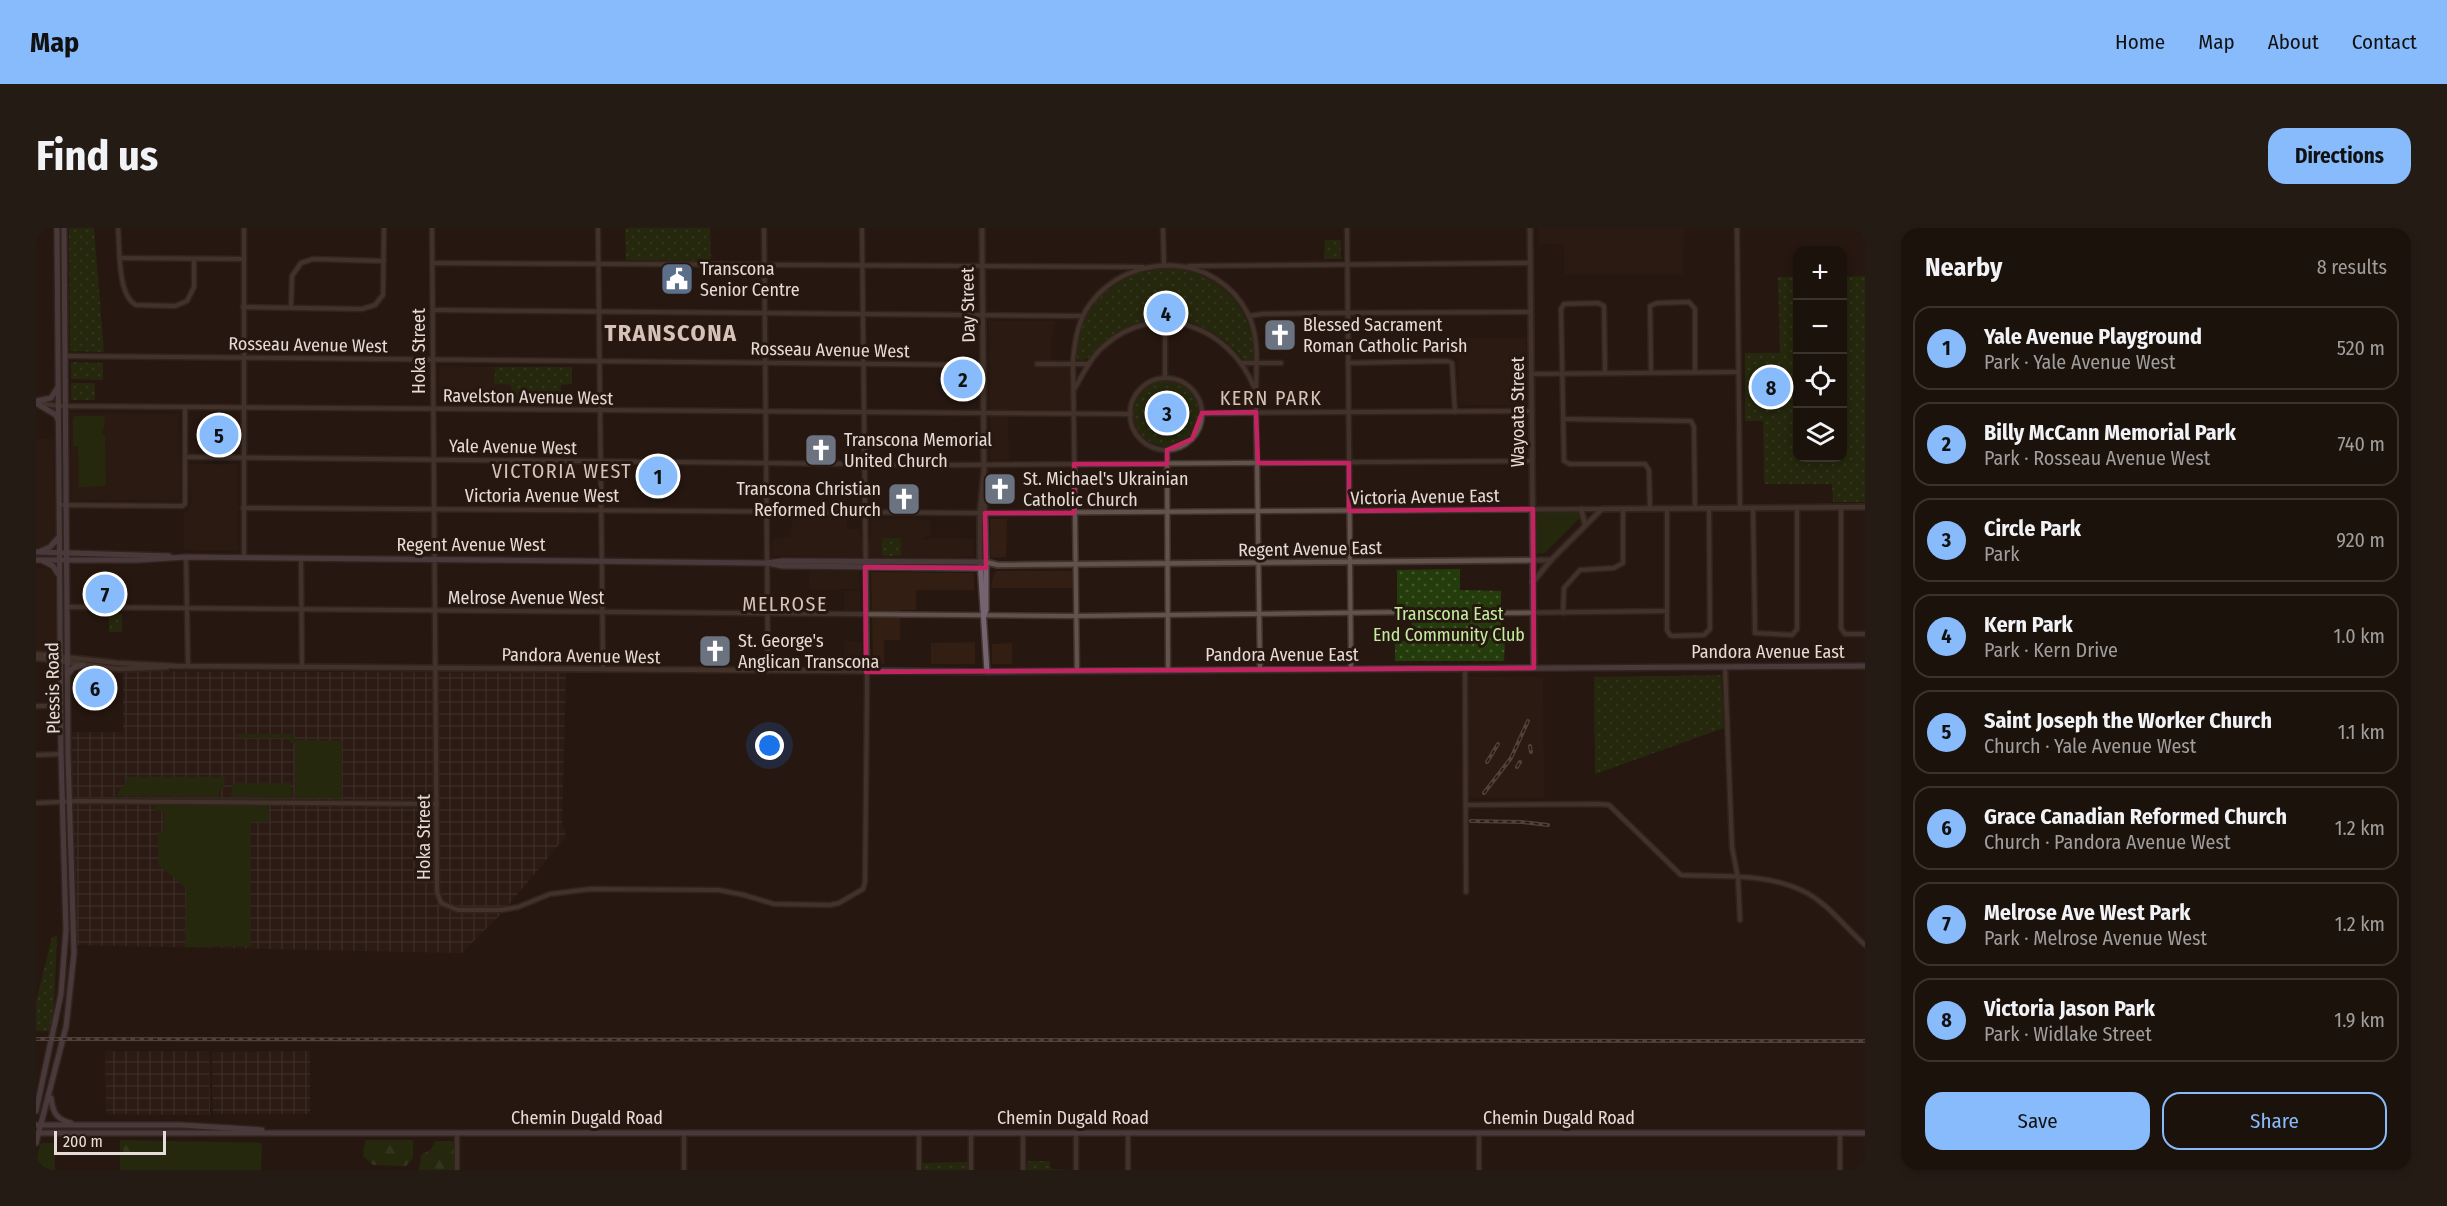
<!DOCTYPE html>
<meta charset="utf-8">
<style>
body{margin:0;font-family:"Fira Sans Condensed",sans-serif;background:#251b15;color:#f1f3f6}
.controls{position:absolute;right:18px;top:18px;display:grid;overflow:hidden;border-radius:12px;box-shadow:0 3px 9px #0003}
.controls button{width:54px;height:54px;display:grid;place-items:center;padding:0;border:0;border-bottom:2px solid #3a322d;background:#1c120c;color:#f1f3f6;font:30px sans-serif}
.scale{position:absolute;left:18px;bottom:15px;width:112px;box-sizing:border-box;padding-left:6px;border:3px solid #e6dbd6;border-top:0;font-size:16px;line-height:21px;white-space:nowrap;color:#e6dbd6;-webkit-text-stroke:4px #261810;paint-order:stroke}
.you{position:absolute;left:734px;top:518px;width:21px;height:21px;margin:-15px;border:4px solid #fff;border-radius:50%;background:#1a73e8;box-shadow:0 0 0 9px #1a73e833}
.badge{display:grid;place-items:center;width:39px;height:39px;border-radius:50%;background:#87bbfc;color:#111;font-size:20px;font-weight:700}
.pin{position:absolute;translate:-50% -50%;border:3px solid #fff;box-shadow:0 2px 6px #0006}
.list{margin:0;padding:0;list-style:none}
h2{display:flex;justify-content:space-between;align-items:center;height:78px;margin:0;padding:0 24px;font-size:26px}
h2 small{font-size:20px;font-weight:400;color:#a09e9d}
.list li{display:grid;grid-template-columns:39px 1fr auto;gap:18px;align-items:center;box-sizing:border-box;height:84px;margin:0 12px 12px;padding:0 12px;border:2px solid #3a322d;border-radius:18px}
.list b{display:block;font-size:22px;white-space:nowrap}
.list p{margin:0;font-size:20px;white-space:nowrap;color:#a09e9d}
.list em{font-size:20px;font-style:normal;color:#a09e9d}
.actions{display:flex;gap:12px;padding:18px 24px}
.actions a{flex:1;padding:14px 0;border:2px solid #87bbfc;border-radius:18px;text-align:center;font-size:21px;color:#87bbfc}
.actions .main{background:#87bbfc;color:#111}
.icon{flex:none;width:33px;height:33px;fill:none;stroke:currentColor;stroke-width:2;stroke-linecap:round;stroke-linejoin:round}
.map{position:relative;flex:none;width:1829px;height:942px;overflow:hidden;border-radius:18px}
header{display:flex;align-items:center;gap:36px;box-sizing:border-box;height:84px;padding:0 30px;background:#87bbfc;color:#111}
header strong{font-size:28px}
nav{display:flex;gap:33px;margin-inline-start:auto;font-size:21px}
.intro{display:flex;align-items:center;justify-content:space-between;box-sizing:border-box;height:144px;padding:0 36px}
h1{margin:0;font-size:42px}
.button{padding:15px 27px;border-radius:18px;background:#87bbfc;color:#111;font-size:21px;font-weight:700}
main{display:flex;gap:36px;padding:0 36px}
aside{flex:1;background:#1c120c;border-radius:18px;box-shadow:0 3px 9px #0003}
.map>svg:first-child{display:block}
</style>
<header>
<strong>Map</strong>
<nav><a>Home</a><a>Map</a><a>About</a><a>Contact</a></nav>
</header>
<div class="intro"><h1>Find us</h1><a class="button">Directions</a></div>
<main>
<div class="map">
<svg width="1829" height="942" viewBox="0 0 1829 942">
<defs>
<pattern id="industrial-grid" width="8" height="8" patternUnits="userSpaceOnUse" patternTransform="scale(1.5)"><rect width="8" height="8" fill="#33211c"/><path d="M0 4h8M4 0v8" fill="none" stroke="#51413c"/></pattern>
<pattern id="forest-firs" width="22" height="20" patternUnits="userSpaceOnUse" patternTransform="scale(1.5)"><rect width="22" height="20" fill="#243c0b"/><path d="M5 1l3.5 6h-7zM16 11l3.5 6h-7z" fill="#44582e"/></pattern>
<pattern id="park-dots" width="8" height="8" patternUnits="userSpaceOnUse" patternTransform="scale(1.5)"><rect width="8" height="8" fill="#243c0b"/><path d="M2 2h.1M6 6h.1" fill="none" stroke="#44582e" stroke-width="1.8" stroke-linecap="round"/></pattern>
</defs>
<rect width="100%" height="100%" fill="#261810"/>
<g fill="#321e13">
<polygon points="1503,0 1648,0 1647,46 1528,46 1528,16 1503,16"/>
<polygon points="953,93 1019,93 1015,115 1014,136 1034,136 1034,181 972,181 973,232 954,232"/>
<polygon points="1418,110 1490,110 1490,177 1423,177 1423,128 1418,128"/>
<polygon points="403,138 459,139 458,156 475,157 475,176 403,175"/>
<polygon points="35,185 143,186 144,273 35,272"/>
<polygon points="0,211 18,211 19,303 17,313 13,317 0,322"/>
<polygon points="153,236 202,236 202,323 148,322 148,284 151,284 155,276"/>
<polygon points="756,285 811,285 811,301 823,301 824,310 835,310 835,291 894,292 894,309 887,309 887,311 938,311 938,329 737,328 737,310 755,309"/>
<polygon points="954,291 971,291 970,329 955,330"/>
<polygon points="0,340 18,341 23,424 0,425"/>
<polygon points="773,343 823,343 824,361 773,361"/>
<polygon points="960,343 1036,343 1036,360 955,360 957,348"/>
<polygon points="835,344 938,345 938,362 880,362 880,382 864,382 864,412 848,412 848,436 837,435"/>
<rect x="808" y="363" width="16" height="19"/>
<polygon points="808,413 825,414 825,436 808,435"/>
<polygon points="939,414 939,436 895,436 895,415"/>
<polygon points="976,415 976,436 956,436 956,416"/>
<polygon points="1431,449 1507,449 1508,569 1432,569"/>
</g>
<g fill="url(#industrial-grid)">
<polygon points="87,443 530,445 526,595 530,608 466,685 426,725 39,717 34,504 87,504"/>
<polygon points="69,823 173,823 174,887 70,886"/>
<polygon points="274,823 274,886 177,886 176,824"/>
</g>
<g fill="#243c0b">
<polygon points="40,188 69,188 68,200 65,207 69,207 70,258 43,259 42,218 37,218 37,190"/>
<polygon points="1502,284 1542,284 1544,285 1544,290 1509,325 1499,326 1499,287"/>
<polygon points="202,506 258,506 259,512 306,513 306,570 259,570 259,515 254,515 254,510 199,510"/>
<polygon points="91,549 189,549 188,562 183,563 183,569 80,568 90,554"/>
<polygon points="196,555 255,555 256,570 195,569"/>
<polygon points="120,577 230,578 233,582 233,594 215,594 215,718 149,719 150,660 123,638 122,604 128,604 128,583 117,583"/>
<polygon points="84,912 226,915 225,942 84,942"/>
<polygon points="5,915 19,915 19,942 0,942 0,931"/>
</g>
<g fill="url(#forest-firs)">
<polygon points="329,912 377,912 377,930 370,938 337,937 327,928"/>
<polygon points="88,913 104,913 106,921 100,927 86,930 88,923 85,921"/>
<polygon points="400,913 418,913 418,942 383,942 385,927 394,922"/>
</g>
<g fill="url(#park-dots)">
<polygon points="33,0 58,0 68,124 34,123"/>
<polygon points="589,0 674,0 675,33 590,32"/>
<polygon points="1289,12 1305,12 1305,31 1288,31"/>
<path d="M1129 39C1168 40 1204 65 1215 104 1217 113 1220 123 1217 132H1208C1175 92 1127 77 1081 105 1068 113 1057 135 1041 132 1035 81 1083 43 1129 39Z"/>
<polygon points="1829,48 1829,274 1797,274 1796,256 1728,256 1727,193 1709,193 1709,125 1744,125 1742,49 1761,49 1762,230 1806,230 1807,49"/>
<polygon points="35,134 67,135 67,152 35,151"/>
<polygon points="459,139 536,139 536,156 525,157 525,176 475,176 475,157 458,156"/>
<rect x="919" y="142" width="17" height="19"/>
<circle cx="1130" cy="185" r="33"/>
<rect x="35" y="155" width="24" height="17"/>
<rect x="605" y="240" width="34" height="17"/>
<rect x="846" y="310" width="19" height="18"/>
<polygon points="1424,341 1424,362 1465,363 1465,413 1469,414 1468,433 1359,433 1359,413 1376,413 1375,380 1361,379 1361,342"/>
<rect x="61" y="357" width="15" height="18"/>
<rect x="73" y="386" width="13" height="18"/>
<polygon points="1685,447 1688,500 1559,546 1558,449"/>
<polygon points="21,708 17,803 0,803 0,774 16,709"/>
<polygon points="992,933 1014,933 1015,941 1036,942 990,942"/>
<polygon points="932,934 932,942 887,942 887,935"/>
</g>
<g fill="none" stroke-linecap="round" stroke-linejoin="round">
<defs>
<g id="minor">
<path d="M82 0C84 20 81 67 100 77L139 78 151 73 158 59V31"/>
<polyline points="396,0 401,664 405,675 422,682 465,682 482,679 514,666 555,661 683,662 708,667 738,676 794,677 803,675 827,661 829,654 831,459 826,0"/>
<polyline points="562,0 567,441"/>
<polyline points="728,0 732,443"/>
<polyline points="1127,0 1128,38"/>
<polyline points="1311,0 1315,442"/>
<polyline points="1701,0 1704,280"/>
<polyline points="85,30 208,31"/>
<polyline points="397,35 1107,39"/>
<polyline points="1153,38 1494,35"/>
<polyline points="207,79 326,81 339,77 347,67 348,0"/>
<polyline points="255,79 256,48 265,35 277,31 348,33"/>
<polyline points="397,82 1047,88"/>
<polyline points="1213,88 1226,86 1287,85 1495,84"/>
<polyline points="1129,95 1129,150"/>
<polyline points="29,128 947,137"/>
<polyline points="1206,135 1245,135"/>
<polyline points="1312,135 1411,133 1416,135 1419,184"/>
<polyline points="1001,136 1053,136"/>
<polyline points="1615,144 1614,78 1621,75 1653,74 1659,81 1659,144"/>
<polyline points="1569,145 1568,78 1562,75 1528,76 1525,81 1528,233 1534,236 1609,236 1613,242 1614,281"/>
<polyline points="1495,146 1702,144"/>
<circle cx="1130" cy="186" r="36"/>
<path d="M1039 160C1047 146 1055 129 1068 118 1121 71 1193 98 1218 159"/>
<polyline points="4,175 22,178 1095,186"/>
<polyline points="1166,185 1496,183"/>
<polyline points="1527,191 1655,193 1658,199 1659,281"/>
<polyline points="1131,222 1132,443"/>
<polyline points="149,229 918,237 1496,233"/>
<polyline points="24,277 146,278 149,276 149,179"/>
<polyline points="1805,279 1805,400 1809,406 1829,406"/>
<polyline points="207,280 940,285 1566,281"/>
<polyline points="1717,280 1719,405 1756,407 1761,401 1761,280"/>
<polyline points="1631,281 1631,402 1634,407 1637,408 1668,407 1674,401 1673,280"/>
<polyline points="150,329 152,438"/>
<polyline points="208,329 208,0"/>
<polyline points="265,331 266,438"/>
<polyline points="31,379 1036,388 1373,384"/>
<polyline points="1467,385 1630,383"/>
<polyline points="1527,385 1528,360 1544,342 1578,340 1587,335 1587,282"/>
<polyline points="1689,439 1696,619 1702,650 1704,692"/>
<polyline points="1429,441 1430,664"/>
<path d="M1041 443 1037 132C1039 113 1042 92 1054 76 1094 22 1181 24 1212 86 1224 111 1220 137 1220 163L1224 442"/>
<polyline points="0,478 25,478"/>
<polyline points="0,527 25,526"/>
<polyline points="0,575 42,573 401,576"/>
<path d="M1430 577 1563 576 1573 577 1645 647C1685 649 1729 645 1765 662 1790 673 1809 699 1829 717"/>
<polyline points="648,905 648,942"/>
<polyline points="883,905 883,942"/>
<polyline points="935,905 935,942"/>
<polyline points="1092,905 1092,942"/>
<polyline points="1443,905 1443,942"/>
<polyline points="1804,905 1804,942"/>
<polyline points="421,942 421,905"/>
<polyline points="987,942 987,905"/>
<polyline points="1040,942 1040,905"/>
</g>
<g id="tertiary">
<polyline points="1494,0 1498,440"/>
<polyline points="948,261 950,334 962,337 1515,332"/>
<polyline points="1545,281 1549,296"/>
<polyline points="944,334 944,285 948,243 946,0"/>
<polyline points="1497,354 1515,332 1566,281 1829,279"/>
<polyline points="0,426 81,435 139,438 951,444"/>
<polyline points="0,430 82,441 131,439"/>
</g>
<g id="secondary">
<polyline points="0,173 15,170 22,159"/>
<polyline points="0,175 20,187 22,192"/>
<polyline points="5,323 14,319 23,309"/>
<polyline points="0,324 133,328"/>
<polyline points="0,332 103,332 150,329 730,335 746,333 950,334 950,382 948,388"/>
<polyline points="7,333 17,338 22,346"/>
<polyline points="944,334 951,444 1829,438"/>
<polyline points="732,335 746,338 947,340"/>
<polyline points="10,427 16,425 23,414"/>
<polyline points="33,445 37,440 47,437"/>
<path d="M15 870C17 885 20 891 35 895"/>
<polyline points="0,883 25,766 30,702 25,526 21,0"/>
<polyline points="0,897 145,897 226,902"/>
<polyline points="0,905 1829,905"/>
<polyline points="0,915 30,799 38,725 32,527 28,0"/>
</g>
</defs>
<use href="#minor" stroke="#3e3330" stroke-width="7"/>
<use href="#tertiary" stroke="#3e3330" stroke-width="8"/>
<use href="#secondary" stroke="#3e3330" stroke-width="8"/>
<use href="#minor" stroke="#64534a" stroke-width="4"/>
<use href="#tertiary" stroke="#64534a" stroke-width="4.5"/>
<use href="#secondary" stroke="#766370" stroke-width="5"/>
<defs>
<g id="rail">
<polyline points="1494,518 1495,524"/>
<polyline points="1451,534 1462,516"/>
<polyline points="1481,539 1484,534"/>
<polyline points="1448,565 1475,530 1492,493"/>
<polyline points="1435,593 1486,594 1512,597"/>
<polyline points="0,811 1829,813"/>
</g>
</defs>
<use href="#rail" stroke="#82756e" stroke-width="4"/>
<use href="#rail" stroke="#261810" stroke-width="1.5" stroke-dasharray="4.5" stroke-linecap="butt"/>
</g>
<path d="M0 0H1829V942H0ZM1220 184 1222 235H1313V283L1497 281 1498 440 830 444 829 339 950 340 949 285H1038V236H1131V222L1156 211 1166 185Z" fill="#261810" fill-opacity=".55" fill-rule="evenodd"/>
<path fill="none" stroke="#c42261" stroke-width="4.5" stroke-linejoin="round" d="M1220 184 1222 235H1313V283L1497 281 1498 440 830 444 829 339 950 340 949 285H1038V236H1131V222L1156 211 1166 185Z"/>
<defs>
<symbol id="civic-square" viewBox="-11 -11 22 22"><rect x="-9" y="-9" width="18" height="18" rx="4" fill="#5c6f8a" stroke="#261810"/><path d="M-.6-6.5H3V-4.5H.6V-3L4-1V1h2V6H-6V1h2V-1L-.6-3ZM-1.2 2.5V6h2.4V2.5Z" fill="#fff"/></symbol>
<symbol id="church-square" viewBox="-11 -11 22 22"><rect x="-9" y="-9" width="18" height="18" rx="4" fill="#6b7280" stroke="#261810"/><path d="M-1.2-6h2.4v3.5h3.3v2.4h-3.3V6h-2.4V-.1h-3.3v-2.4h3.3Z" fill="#fff"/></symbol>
</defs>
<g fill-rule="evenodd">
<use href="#civic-square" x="622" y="32" width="38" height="38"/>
<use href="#church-square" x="1225" y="88" width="38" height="38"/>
<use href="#church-square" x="766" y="203" width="38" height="38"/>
<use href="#church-square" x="945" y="242" width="38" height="38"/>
<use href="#church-square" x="849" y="252" width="38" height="38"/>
<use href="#church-square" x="660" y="404" width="38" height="38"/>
</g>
<g text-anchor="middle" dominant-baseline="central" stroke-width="6" stroke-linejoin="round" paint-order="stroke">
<g font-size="18" fill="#e6dbd6" stroke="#261810" text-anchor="start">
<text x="664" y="41">Transcona<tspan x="664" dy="21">Senior Centre</tspan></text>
<text x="1267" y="97">Blessed Sacrament<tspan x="1267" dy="21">Roman Catholic Parish</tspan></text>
<text x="808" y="212">Transcona Memorial<tspan x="808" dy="21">United Church</tspan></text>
<text x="987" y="251">St. Michael's Ukrainian<tspan x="987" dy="21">Catholic Church</tspan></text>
<text x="845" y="261" text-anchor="end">Transcona Christian<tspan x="845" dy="21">Reformed Church</tspan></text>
<text x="702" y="413">St. George's<tspan x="702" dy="21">Anglican Transcona</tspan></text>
</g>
<g font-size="18" fill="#e6dbd6" stroke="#261810">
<text transform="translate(932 77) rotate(-91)">Day Street</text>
<text transform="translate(272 117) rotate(1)">Rosseau Avenue West</text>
<text transform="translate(794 122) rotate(1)">Rosseau Avenue West</text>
<text transform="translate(383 123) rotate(-90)">Hoka Street</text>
<text transform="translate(492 169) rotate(1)">Ravelston Avenue West</text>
<text transform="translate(1482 184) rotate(-90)">Wayoata Street</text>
<text transform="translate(477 219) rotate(1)">Yale Avenue West</text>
<text x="506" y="268">Victoria Avenue West</text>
<text transform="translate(1389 269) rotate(-1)">Victoria Avenue East</text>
<text x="435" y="317">Regent Avenue West</text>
<text transform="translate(1274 321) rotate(-1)">Regent Avenue East</text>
<text x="490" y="370">Melrose Avenue West</text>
<text x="1732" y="424">Pandora Avenue East</text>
<text x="1246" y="427">Pandora Avenue East</text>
<text transform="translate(545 428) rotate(1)">Pandora Avenue West</text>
<text transform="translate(17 460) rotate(-91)">Plessis Road</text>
<text transform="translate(388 609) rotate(-90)">Hoka Street</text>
<text x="551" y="890">Chemin Dugald Road</text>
<text x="1037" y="890">Chemin Dugald Road</text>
<text x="1523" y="890">Chemin Dugald Road</text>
</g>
<g font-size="18" fill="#c2ef9e" stroke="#261810">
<text x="1413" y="386">Transcona East<tspan x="1413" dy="21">End Community Club</tspan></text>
</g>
<g font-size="20" letter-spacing="1.5" fill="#d6c2b7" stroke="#261810">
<text x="1235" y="170">KERN PARK</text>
<text x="526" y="243">VICTORIA WEST</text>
<text x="749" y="376">MELROSE</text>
</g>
<g font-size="24" font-weight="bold" letter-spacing="1.5" fill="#d6c2b7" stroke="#261810">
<text x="635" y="105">TRANSCONA</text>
</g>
</g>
</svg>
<div class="controls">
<button>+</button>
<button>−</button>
<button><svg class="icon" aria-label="locate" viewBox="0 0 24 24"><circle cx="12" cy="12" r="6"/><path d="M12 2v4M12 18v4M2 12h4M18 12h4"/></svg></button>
<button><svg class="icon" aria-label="layers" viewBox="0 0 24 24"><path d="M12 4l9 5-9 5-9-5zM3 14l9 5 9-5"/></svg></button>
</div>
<div class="scale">200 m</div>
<div class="you"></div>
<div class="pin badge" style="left:622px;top:248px">1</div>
<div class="pin badge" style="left:927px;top:151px">2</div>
<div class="pin badge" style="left:1131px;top:185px">3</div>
<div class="pin badge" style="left:1130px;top:85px">4</div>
<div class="pin badge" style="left:183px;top:207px">5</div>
<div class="pin badge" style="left:59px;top:460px">6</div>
<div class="pin badge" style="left:69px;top:366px">7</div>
<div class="pin badge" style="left:1735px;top:159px">8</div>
</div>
<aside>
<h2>Nearby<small>8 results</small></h2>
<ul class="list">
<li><span class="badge">1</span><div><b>Yale Avenue Playground</b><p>Park · Yale Avenue West</p></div><em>520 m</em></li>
<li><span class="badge">2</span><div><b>Billy McCann Memorial Park</b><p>Park · Rosseau Avenue West</p></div><em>740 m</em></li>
<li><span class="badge">3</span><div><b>Circle Park</b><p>Park</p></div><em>920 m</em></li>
<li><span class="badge">4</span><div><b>Kern Park</b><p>Park · Kern Drive</p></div><em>1.0 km</em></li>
<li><span class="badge">5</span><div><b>Saint Joseph the Worker Church</b><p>Church · Yale Avenue West</p></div><em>1.1 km</em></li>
<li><span class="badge">6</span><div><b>Grace Canadian Reformed Church</b><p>Church · Pandora Avenue West</p></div><em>1.2 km</em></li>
<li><span class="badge">7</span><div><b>Melrose Ave West Park</b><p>Park · Melrose Avenue West</p></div><em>1.2 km</em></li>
<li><span class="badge">8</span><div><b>Victoria Jason Park</b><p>Park · Widlake Street</p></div><em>1.9 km</em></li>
</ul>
<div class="actions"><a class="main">Save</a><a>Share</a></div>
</aside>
</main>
